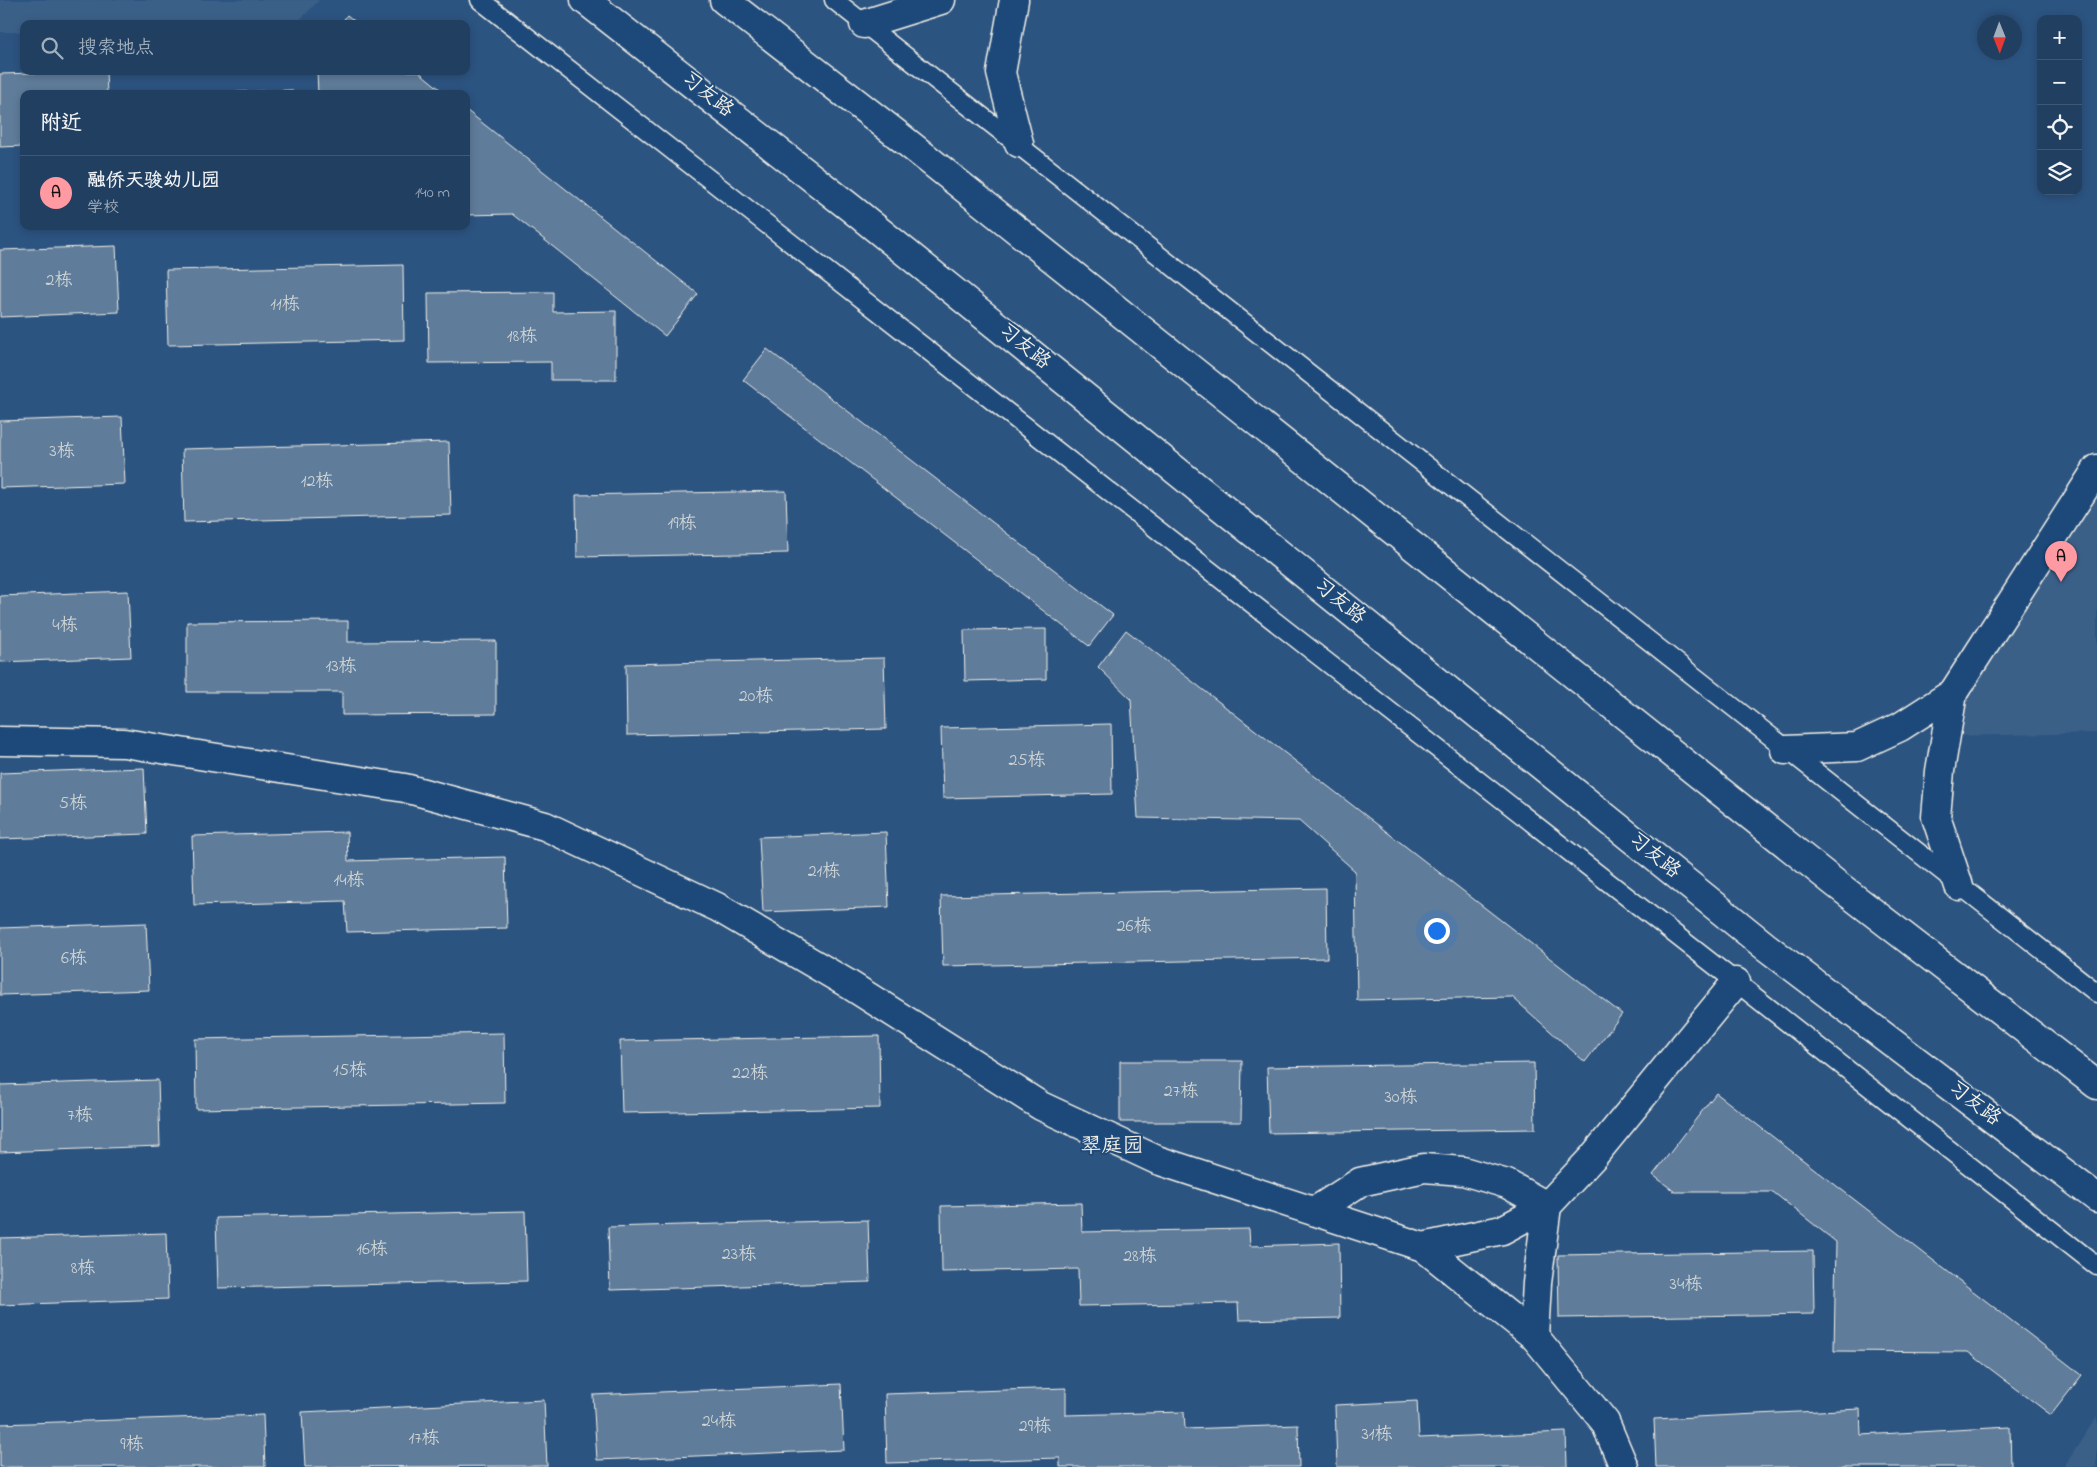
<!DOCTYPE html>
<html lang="zh">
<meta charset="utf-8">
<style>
body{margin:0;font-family:"Indie Flower","LXGW WenKai TC",sans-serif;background:#294667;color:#f1f3f6}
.controls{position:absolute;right:15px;top:15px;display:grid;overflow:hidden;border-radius:10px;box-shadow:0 2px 8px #0003}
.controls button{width:45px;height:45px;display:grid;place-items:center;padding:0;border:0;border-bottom:1px solid #3e5876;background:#213f61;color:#f1f3f6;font:25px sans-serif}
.compass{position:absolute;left:1977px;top:15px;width:45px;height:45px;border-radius:50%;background:#213f61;box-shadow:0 2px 8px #0003;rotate:179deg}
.you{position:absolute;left:1436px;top:930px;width:18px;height:18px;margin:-12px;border:4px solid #fff;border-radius:50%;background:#1a73e8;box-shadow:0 0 0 8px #1a73e833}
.badge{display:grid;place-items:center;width:32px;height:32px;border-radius:50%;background:#ff9aa2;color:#111;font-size:16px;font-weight:700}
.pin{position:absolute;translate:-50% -41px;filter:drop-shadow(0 1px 2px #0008)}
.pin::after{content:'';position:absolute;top:26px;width:18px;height:15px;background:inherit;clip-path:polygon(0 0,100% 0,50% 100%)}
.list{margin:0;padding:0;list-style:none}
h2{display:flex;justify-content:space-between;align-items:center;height:65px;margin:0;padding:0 20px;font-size:21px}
h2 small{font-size:16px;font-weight:400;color:#a2afbd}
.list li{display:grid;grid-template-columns:32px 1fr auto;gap:15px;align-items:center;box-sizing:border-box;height:75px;padding:0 20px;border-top:1px solid #3e5876}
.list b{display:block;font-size:19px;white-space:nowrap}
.list p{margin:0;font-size:16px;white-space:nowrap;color:#a2afbd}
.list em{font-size:16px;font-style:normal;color:#a2afbd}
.icon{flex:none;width:28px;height:28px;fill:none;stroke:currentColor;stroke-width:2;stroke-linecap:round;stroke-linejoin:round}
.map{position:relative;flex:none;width:2097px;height:1467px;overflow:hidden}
.search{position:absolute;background:#213f61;box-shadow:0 2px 8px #0003;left:20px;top:20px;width:450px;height:55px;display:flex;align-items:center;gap:12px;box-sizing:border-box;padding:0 18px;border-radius:10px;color:#a2afbd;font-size:19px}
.panel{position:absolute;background:#213f61;box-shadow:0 2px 8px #0003;left:20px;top:90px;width:450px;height:140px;border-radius:10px}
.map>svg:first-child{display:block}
</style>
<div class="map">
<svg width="2097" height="1467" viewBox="0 0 2097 1467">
<rect width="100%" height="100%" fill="#2c5481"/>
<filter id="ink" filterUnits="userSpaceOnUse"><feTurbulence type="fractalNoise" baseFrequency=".02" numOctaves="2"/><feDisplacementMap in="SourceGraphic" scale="10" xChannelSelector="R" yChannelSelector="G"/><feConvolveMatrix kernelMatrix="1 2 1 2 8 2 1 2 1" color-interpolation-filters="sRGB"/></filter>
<g filter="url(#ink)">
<g fill="#3b6088">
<polygon points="0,0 319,0 297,23 24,24 24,32 0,32"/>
<polygon points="2097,470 2097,733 1946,736 1953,693"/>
<polygon points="2097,1416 2097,1467 2064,1467"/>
</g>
<g fill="#5e7b9a" stroke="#f4f1e8">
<polygon points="347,15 358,24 341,24"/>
<polygon points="106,71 107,94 24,94 24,146 0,147 0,74"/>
<polygon points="317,71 418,71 446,94 318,94"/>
<polygon points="292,90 292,94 186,94"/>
<polygon points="466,110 698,294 665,336 512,214 466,215"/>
<polygon points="116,246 119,312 0,317 0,250"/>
<polygon points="403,265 404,340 168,345 166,270"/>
<polygon points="553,292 553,312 616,311 616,380 551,380 551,362 429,363 428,293"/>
<polygon points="767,349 1113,615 1089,646 743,380"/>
<polygon points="122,417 125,484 0,488 0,421"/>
<polygon points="449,442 451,515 184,522 182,449"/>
<polygon points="786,491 788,553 577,557 576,495"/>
<polygon points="128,591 131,657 0,662 0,596"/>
<polygon points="348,621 348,642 496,641 496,714 342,715 342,692 187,692 187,622"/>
<polygon points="1046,629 1046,679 965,681 964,630"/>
<polygon points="1126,630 1622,1014 1585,1062 1512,997 1357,1000 1355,871 1299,821 1138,818 1131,699 1098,667"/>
<polygon points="884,658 886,729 627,735 626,664"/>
<polygon points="1111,724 1112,794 943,798 941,728"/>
<polygon points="144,768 147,834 0,839 0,773"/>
<polygon points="347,832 348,861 505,857 507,928 347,932 345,901 194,905 192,836"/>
<polygon points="886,832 889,907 763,912 759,837"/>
<polygon points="1326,888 1327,958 943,966 941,896"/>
<polygon points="146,923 149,990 0,995 0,928"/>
<polygon points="504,1033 505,1103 196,1109 195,1039"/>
<polygon points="879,1036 880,1108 622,1113 620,1041"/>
<polygon points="1120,1061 1242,1061 1241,1122 1120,1122"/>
<polygon points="1534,1063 1535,1129 1269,1133 1267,1067"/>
<polygon points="158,1080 160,1146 0,1152 0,1085"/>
<polygon points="1716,1093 2082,1375 2051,1415 1968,1352 1834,1351 1836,1242 1773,1192 1675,1192 1653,1175"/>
<polygon points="1081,1203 1082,1232 1249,1229 1250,1246 1339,1243 1340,1318 1239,1320 1238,1303 1079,1306 1078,1269 942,1272 941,1206"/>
<polygon points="525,1211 527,1281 218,1288 216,1218"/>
<polygon points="868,1220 870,1282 610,1290 608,1227"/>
<polygon points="166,1233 168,1299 0,1305 0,1238"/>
<polygon points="1813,1251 1814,1314 1559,1318 1558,1255"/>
<polygon points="841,1384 844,1450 597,1460 593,1395"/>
<polygon points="1066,1388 1066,1415 1184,1412 1185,1429 1298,1425 1299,1467 1060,1467 1060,1458 887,1463 885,1394"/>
<polygon points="544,1400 547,1466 305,1467 302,1412"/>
<polygon points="1417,1401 1419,1438 1566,1432 1567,1467 1337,1467 1335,1405"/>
<polygon points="1860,1409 1861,1435 2010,1427 2011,1467 1656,1467 1654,1419"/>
<polygon points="263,1415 265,1467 0,1467 0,1424"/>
</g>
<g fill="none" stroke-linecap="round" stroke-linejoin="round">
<defs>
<g id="service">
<polyline points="480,0 1736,982 2097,1266"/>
<path d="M834 0C1257 328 1675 663 2097 993"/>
</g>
<g id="minor">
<polyline points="1014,0 1001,73 1019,143"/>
<polyline points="864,24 941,0"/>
<polyline points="0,741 124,743 405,788 545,826 717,907 845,982 1041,1106 1157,1160 1423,1247 1534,1336 1605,1422 1624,1467"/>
<polyline points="1315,1211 1360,1182 1424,1168 1463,1171 1507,1184 1547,1206 1537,1283 1534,1336"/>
<polyline points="1423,1247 1502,1230 1547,1206 1592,1158 1736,982"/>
</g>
<g id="tertiary">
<polyline points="1953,693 2097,469"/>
<polyline points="1785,750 1857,747 1900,727 1953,693 1940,771 1936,817 1959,886"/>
</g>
<g id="primary">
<polyline points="585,0 852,209 1765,946 2097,1198"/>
<polyline points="724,0 894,132 1835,883 2097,1085"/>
</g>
</defs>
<use href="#service" stroke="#f4f1e8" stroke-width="21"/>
<use href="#minor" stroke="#f4f1e8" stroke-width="31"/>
<use href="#tertiary" stroke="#f4f1e8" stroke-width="31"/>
<use href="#primary" stroke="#f4f1e8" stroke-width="31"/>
<use href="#service" stroke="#1f4a7a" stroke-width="18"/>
<use href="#minor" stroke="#1f4a7a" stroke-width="28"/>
<use href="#tertiary" stroke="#1f4a7a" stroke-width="28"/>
<use href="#primary" stroke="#1f4a7a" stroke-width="28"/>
</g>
</g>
<g text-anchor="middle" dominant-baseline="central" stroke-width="4" stroke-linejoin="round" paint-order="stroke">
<g font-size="18" fill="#ced4d4">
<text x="59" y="281">2栋</text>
<text x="285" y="305">11栋</text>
<text x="522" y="337">18栋</text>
<text x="62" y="452">3栋</text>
<text x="317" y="482">12栋</text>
<text x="682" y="524">19栋</text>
<text x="65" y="626">4栋</text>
<text x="341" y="667">13栋</text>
<text x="756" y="697">20栋</text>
<text x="1027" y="761">25栋</text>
<text x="73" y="804">5栋</text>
<text x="824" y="872">21栋</text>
<text x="349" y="881">14栋</text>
<text x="1134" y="927">26栋</text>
<text x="74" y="959">6栋</text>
<text x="350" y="1071">15栋</text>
<text x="750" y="1074">22栋</text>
<text x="1181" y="1092">27栋</text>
<text x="1401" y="1098">30栋</text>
<text x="80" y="1116">7栋</text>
<text x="372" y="1250">16栋</text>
<text x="739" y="1255">23栋</text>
<text x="1140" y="1257">28栋</text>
<text x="83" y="1269">8栋</text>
<text x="1686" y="1285">34栋</text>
<text x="719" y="1422">24栋</text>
<text x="1035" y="1427">29栋</text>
<text x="1377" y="1435">31栋</text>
<text x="424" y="1439">17栋</text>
<text x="132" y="1445">9栋</text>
</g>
<g font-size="20" fill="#f4f1e8" stroke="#1f4a7a">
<text transform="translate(707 95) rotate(38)">习友路</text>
<text transform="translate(1024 347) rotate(39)">习友路</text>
<text transform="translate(1339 602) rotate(39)">习友路</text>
<text transform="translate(1654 856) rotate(39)">习友路</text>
<text transform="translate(1974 1104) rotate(37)">习友路</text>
</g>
<g font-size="21" fill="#f4f1e8" stroke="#1f4a7a">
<text x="1112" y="1147">翠庭园</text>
</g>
</g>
</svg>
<div class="controls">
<button>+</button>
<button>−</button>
<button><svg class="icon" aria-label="locate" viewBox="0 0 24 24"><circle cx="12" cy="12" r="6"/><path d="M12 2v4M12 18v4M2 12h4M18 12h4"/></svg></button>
<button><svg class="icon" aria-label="layers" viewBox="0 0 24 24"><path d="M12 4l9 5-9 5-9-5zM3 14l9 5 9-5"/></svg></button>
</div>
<svg class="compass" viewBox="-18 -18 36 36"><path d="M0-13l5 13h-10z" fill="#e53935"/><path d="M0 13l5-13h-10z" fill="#a2afbd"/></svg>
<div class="you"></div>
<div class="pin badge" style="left:2061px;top:582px">A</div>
<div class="search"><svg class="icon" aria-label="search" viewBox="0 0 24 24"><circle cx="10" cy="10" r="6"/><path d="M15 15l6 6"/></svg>搜索地点</div>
<section class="panel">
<h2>附近<small></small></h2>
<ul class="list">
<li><span class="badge">A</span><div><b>融侨天骏幼儿园</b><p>学校</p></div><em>140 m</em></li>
</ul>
</section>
</div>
